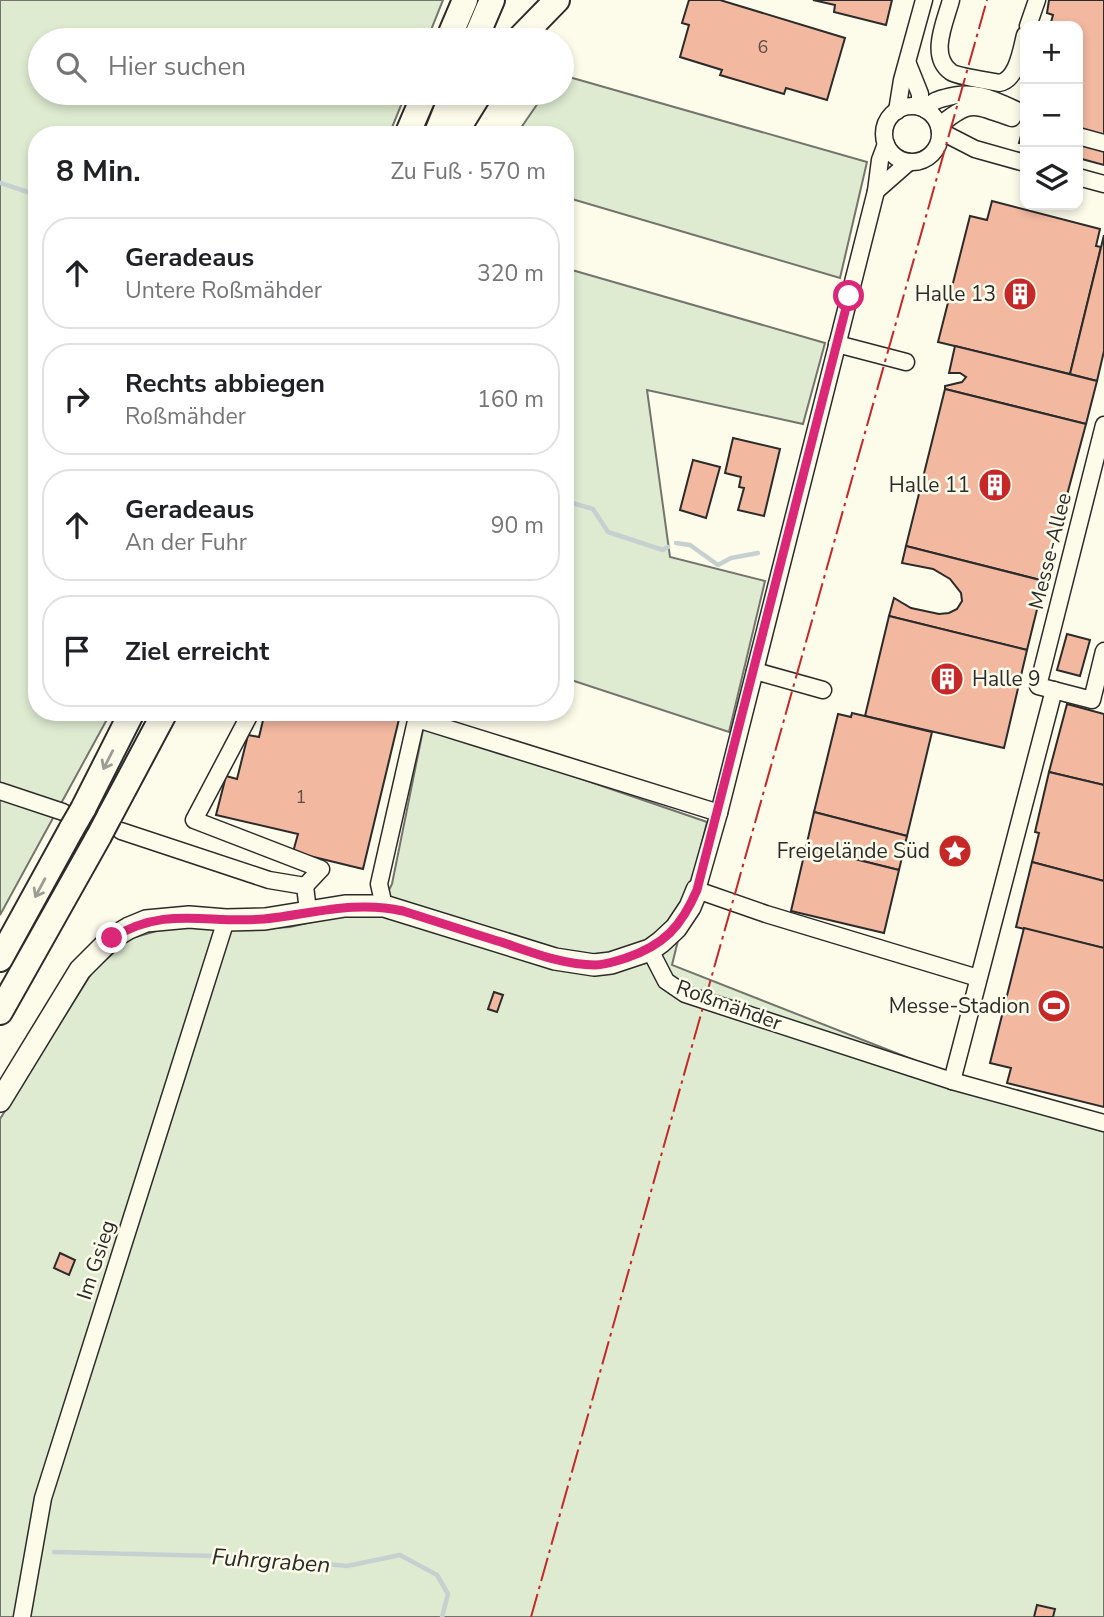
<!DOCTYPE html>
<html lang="de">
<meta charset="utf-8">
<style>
body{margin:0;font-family:"Nunito Sans",sans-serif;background:#f2f2f2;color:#202124}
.controls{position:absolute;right:21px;top:21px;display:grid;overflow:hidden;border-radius:14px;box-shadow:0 4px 10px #0003}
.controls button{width:63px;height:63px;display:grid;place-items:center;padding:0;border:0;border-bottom:2px solid #e0e0e0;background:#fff;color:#202124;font:35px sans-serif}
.stop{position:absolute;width:21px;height:21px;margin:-16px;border:5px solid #db2777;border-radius:50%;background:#fff}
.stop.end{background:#db2777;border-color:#fff;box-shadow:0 2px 7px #0008}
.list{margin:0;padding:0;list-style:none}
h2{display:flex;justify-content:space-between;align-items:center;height:91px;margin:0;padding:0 28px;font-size:30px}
h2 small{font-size:23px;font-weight:400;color:#757577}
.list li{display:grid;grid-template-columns:46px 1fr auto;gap:21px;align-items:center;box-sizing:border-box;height:112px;margin:0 14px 14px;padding:0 14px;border:2px solid #e0e0e0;border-radius:28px}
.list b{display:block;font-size:26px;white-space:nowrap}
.list p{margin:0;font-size:23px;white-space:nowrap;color:#757577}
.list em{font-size:23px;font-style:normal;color:#757577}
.icon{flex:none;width:38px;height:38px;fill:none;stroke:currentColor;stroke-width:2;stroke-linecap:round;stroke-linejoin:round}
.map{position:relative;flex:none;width:1104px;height:1617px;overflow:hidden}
.search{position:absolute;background:#fff;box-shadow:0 4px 10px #0003;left:28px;top:28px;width:546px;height:77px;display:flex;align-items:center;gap:18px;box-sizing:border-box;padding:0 24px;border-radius:38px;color:#757577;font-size:26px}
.panel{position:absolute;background:#fff;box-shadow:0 4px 10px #0003;left:28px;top:126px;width:546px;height:595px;border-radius:28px}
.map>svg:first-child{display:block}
</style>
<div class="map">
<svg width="1104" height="1617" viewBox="0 0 1104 1617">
<rect width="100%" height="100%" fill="#fdfbea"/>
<g fill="#deebd1" stroke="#74746e" stroke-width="2">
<polygon points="0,0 443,0 427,40 40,40 40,93 406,93 389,135 37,135 37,712 111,712 0,915"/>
<polygon points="562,75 867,162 840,278 565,197 565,135 516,135 545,93 562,93"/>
<polygon points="565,268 825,343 803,424 647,390 670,557 765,581 729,732 565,678"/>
<polygon points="424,725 707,822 672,965 942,1071 1104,1124 1104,1617 0,1617 0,1119 93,971 129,939 170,927 242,930 290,927 333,917 376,916 392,884"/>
</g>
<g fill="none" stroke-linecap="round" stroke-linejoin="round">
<g stroke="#c7d0d0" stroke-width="4.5">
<polyline points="0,183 37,195"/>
<polyline points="565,501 593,509 608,532 663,550 668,547"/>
<polyline points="676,543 690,545 718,565 731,558 758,553"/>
<polyline points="54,1552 255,1557 347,1566 400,1555 437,1575 448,1594 442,1617"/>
</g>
</g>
<g fill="#f2b8a0" stroke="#2b2b2b" stroke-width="2">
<polygon points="689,0 720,0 845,38 827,100 786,88 784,94 720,75 722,70 680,57 689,25 682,23"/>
<polygon points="813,0 892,0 886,25 834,12 835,5"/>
<polygon points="1049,0 1104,0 1104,165 1078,158 1078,26 1050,26 1053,15 1047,13"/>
<polygon points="1025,121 1025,144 1019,143"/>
<polygon points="992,201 1100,229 1096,246 1101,247 1070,374 938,342 970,216 987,220"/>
<polygon points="1104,235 1104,351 1097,381 1070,374"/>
<polygon points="955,346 1097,381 1086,424 945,389 945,386 962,382 966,377 960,373 949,373"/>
<polygon points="945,389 1086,424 1044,581 906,546"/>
<polygon points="733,438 780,449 764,516 738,510 744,488 739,487 741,477 725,473"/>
<polygon points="693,460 720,467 706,518 680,510"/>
<polygon points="906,546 1044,581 1027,650 889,616 894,598 911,608 939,614 949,613 957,609 962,601 961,593 950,579 933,569 902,563"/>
<polygon points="889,616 1027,650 1004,748 865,716"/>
<polygon points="1067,634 1090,640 1080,676 1057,670"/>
<polygon points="1067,704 1104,714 1104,785 1049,772"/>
<polygon points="265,712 390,712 400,715 363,869 293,852 298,834 216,815 226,776 237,779 248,735 259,737"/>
<polygon points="852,713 932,732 907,836 814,812 838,714 851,717"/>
<polygon points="1049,772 1104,785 1104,881 1032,862 1039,833 1035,832"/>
<polygon points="814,812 907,836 899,870 806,847"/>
<polygon points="806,847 899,870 884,933 791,911"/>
<polygon points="1032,862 1104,881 1104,948 1016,927"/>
<polygon points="1024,928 1104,948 1104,1107 1007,1083 1011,1068 990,1063"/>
<polygon points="494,992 503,995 497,1012 488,1009"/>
<polygon points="60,1253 75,1260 69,1275 54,1268"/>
<polygon points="1037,1605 1055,1609 1053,1617 1034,1617"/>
</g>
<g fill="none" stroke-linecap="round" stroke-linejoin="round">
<defs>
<g id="minor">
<path d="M951 0C946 20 928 56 951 72 956 76 990 81 999 83 1017 80 1021 51 1025 35"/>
<polyline points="1028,26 1037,0"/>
<polyline points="908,64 920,94 920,107"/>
<circle cx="912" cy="134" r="28"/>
<path d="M926 110C931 102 936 100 944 98 977 88 996 101 1025 114"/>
<polyline points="897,111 902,80 924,0"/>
<path d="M939 126C972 98 974 106 1012 118"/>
<polyline points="940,131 975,149 1025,163"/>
<polyline points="1078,136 1104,143"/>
<polyline points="886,144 880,160 876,191 719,813 697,890 766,914 978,978"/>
<polyline points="1078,177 1104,184"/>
<polyline points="876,191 909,162"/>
<polyline points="837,344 906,362"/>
<polyline points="1104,425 1038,686 1092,700 1104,651"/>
<polyline points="755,671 823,690"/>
<polyline points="251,712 194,820 321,869 305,886"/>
<polyline points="417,719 719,813"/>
<polyline points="0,791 63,812"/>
<polyline points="121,831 269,880 305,886 308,911"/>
<polyline points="384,906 379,884 418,712"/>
<polyline points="650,950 666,981 685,994 952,1081 1104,1123"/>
<polyline points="952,1081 1054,690"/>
<polyline points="22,1617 43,1498 226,920"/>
</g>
<polyline id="major" points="0,1101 80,970 112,938 129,928 146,921 189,917 226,920 265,919 345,906 384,906 555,959 594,965 611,963 650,950 661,942 676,928 690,907 697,890"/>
<g id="highway">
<polyline points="448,40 465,0"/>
<polyline points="475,40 492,0"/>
<polyline points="518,40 557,0"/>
<polyline points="407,135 425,93"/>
<polyline points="436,135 453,93"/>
<polyline points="454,135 480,93"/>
<polyline points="83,809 132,712"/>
<polyline points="109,817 165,712"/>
<polyline points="0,959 72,828"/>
<polyline points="0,1012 99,836"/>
</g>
</defs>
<use href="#minor" stroke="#2b2b2b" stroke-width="19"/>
<use href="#major" stroke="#2b2b2b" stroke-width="24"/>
<use href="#highway" stroke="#2b2b2b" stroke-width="28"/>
<use href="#minor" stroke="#fdfbea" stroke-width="16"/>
<use href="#major" stroke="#fdfbea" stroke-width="21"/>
<use href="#highway" stroke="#fdfbea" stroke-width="24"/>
<defs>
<g id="highway-bridge">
<polyline points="72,828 83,809"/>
<polyline points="99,836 109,817"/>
</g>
</defs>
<use href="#highway-bridge" stroke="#2b2b2b" stroke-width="28" stroke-linecap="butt"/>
<use href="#highway-bridge" stroke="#fdfbea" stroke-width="24"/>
<polyline stroke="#c62828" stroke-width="2" stroke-dasharray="24 5 3.5 5" stroke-linecap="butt" points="531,1617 987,0"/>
</g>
<defs><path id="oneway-shaft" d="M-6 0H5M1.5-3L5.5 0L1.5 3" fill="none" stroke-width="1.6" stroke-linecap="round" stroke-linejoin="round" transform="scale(1.75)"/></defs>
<g stroke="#9e9d94">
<use href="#oneway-shaft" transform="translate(108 760) rotate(117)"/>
<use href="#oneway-shaft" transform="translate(40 888) rotate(118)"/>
</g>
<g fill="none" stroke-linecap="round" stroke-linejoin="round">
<path stroke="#db2777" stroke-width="9" d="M112 938C166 905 206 924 264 919 312 914 355 900 403 911 435 921 468 932 501 942 531 952 563 965 595 965 606 965 616 961 626 958 664 945 681 927 697 890L849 296"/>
</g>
<defs>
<symbol id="building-disc" viewBox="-11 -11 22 22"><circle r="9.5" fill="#c62828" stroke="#fdfbea"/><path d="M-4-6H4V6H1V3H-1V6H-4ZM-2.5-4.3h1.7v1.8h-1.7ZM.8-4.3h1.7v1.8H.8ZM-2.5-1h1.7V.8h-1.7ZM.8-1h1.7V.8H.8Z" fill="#fff"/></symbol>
<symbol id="sight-disc" viewBox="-11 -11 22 22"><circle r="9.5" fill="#c62828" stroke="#fdfbea"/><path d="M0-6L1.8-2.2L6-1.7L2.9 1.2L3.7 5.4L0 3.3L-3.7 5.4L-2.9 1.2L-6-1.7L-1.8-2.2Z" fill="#fff"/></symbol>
<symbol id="stadium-disc" viewBox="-11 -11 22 22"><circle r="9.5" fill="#c62828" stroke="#fdfbea"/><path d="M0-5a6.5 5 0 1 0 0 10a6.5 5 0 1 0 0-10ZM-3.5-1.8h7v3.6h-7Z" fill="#fff"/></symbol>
</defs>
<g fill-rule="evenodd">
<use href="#building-disc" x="1001" y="275" width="38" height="38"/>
<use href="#building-disc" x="976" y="466" width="38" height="38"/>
<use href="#building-disc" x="928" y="660" width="38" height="38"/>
<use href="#sight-disc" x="936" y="832" width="38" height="38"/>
<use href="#stadium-disc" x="1035" y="987" width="38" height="38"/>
</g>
<g text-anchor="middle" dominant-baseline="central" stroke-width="5" stroke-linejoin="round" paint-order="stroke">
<g font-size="18" fill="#5d4e48">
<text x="763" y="47">6</text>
<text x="301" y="797">1</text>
</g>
<g font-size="21" fill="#2b2b2b" stroke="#fdfbea" text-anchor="end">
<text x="996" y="294">Halle 13</text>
<text x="970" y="485">Halle 11</text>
<text x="972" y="679" text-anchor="start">Halle 9</text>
<text x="930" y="851">Freigelände Süd</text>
<text x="1030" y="1006">Messe-Stadion</text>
</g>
<g font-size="21" fill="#2b2b2b" stroke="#fdfbea">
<text transform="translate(1050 551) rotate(-76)">Messe-Allee</text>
<text transform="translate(729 1005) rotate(20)">Roßmähder</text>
<text transform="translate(96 1260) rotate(-72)">Im Gsieg</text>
</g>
<g font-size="23" font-style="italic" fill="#2b2b2b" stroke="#fdfbea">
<text transform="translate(271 1561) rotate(4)">Fuhrgraben</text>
</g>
</g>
</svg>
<div class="controls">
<button>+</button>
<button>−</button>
<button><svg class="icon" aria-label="layers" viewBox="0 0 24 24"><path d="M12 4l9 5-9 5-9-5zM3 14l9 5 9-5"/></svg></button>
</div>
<div class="stop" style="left:849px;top:296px"></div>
<div class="stop end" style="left:112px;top:938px"></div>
<div class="search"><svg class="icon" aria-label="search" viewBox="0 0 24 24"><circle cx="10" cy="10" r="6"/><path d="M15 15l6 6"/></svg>Hier suchen</div>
<section class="panel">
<h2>8 Min.<small>Zu Fuß · 570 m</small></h2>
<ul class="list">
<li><svg class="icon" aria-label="ahead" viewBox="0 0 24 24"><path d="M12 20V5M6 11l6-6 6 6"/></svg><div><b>Geradeaus</b><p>Untere Roßmähder</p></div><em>320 m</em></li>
<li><svg class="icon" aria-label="right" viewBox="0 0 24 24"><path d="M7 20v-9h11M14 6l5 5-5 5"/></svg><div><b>Rechts abbiegen</b><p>Roßmähder</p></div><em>160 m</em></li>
<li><svg class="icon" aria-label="ahead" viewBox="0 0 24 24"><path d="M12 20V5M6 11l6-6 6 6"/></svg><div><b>Geradeaus</b><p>An der Fuhr</p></div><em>90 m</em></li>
<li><svg class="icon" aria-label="arrive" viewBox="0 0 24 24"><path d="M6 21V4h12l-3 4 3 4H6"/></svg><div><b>Ziel erreicht</b></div></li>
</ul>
</section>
</div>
